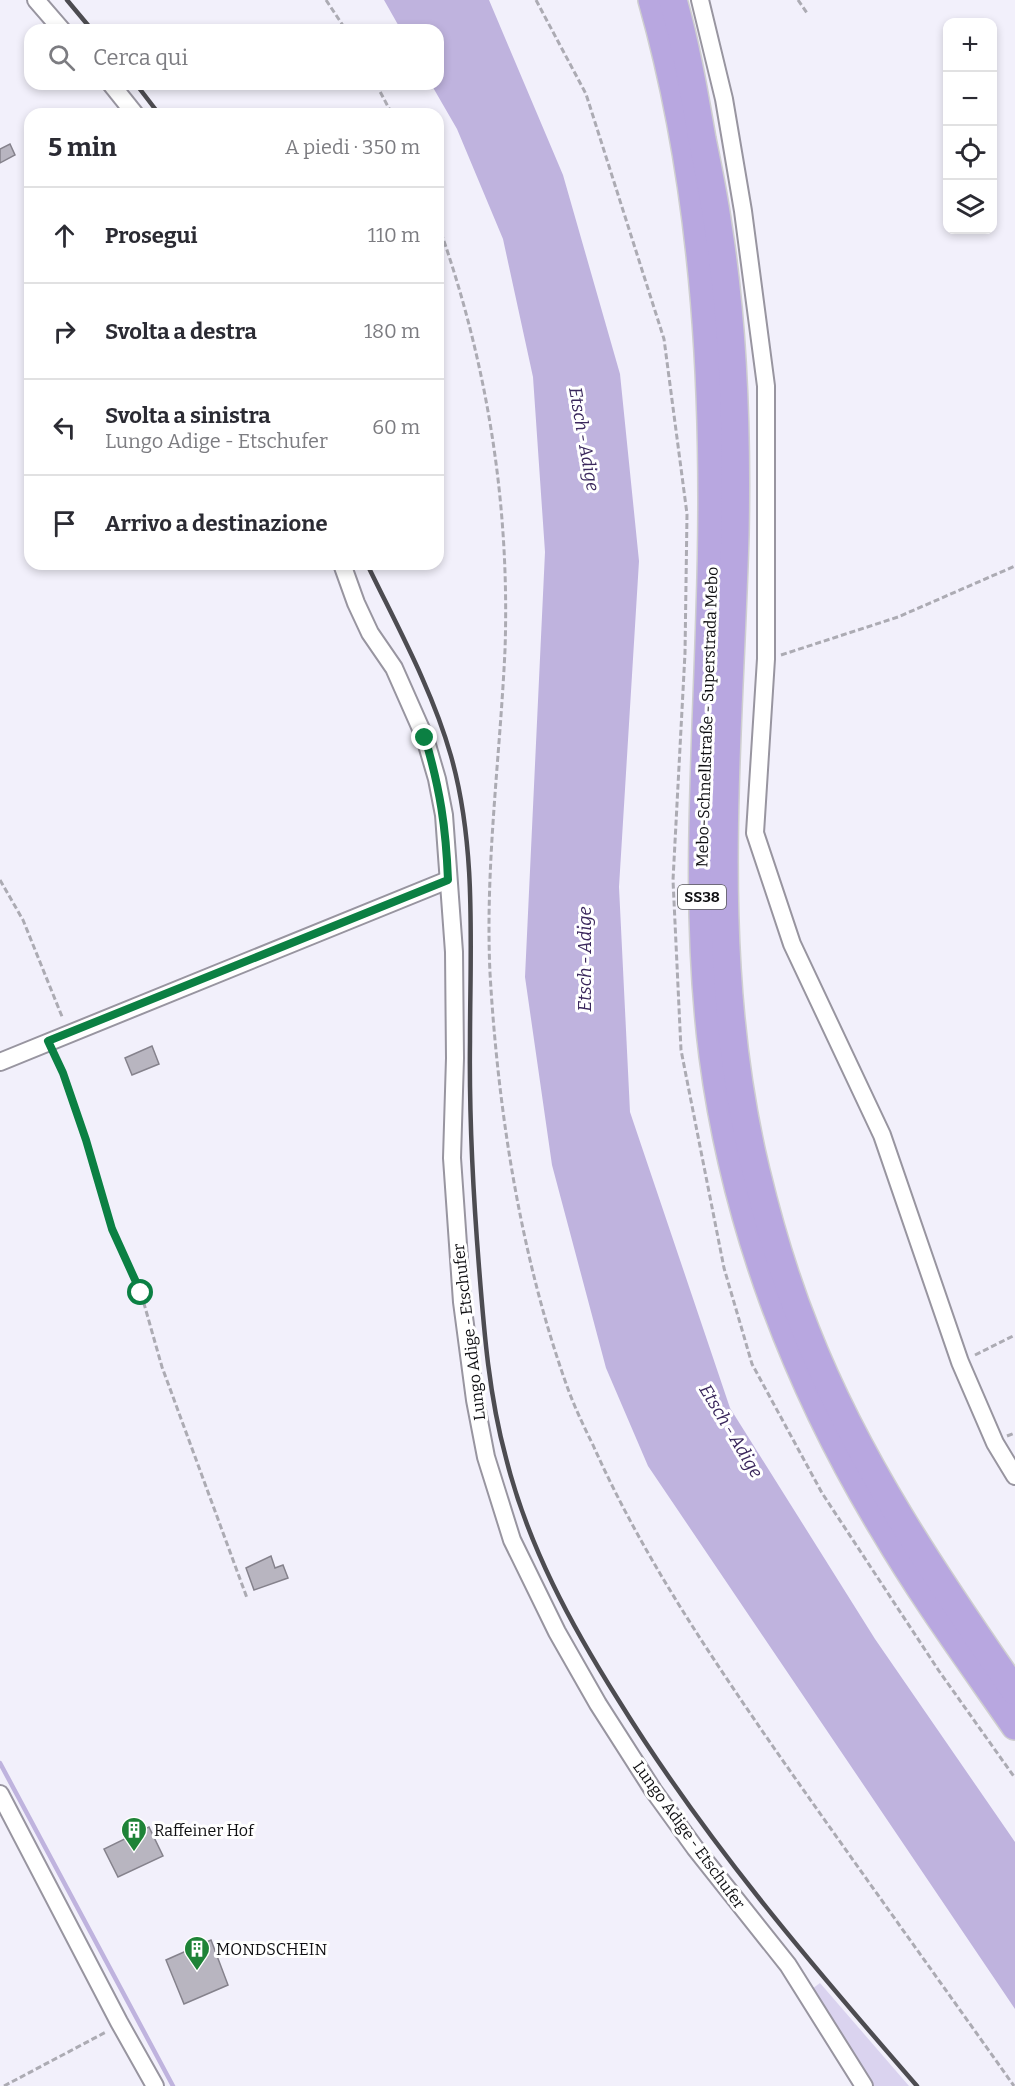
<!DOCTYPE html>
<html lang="it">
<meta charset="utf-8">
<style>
body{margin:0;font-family:Bitter,serif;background:#f7f7f7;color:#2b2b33}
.controls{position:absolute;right:18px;top:18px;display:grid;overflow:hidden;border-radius:12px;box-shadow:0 3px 9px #0003}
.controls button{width:54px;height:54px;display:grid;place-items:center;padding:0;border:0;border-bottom:2px solid #e1e1e2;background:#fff;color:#2b2b33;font:30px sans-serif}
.stop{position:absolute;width:18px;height:18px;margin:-14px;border:4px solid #0b8043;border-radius:50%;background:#fff}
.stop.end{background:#0b8043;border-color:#fff;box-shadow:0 2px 6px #0008}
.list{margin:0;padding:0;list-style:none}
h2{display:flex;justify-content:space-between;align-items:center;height:78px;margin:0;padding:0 24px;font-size:26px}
h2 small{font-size:20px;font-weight:400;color:#7c7c81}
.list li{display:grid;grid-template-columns:39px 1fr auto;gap:18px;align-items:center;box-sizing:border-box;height:96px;padding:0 24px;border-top:2px solid #e1e1e2}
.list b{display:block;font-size:22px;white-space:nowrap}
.list p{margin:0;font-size:20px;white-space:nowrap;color:#7c7c81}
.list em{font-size:20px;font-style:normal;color:#7c7c81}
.icon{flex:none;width:33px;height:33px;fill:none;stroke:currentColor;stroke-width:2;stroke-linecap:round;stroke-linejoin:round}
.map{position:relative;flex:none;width:1015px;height:2086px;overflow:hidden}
.search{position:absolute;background:#fff;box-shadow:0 3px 9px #0003;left:24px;top:24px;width:420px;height:66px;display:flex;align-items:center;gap:15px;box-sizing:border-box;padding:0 21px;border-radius:18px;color:#7c7c81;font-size:22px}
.panel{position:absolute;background:#fff;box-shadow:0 3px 9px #0003;left:24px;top:108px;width:420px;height:462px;border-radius:18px}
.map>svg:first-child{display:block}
</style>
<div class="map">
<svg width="1015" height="2086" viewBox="0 0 1015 2086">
<rect width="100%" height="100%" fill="#f2f0fb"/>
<polygon fill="#dad3ef" points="820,1983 909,2086 870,2086 812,1989"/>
<polygon fill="#bfb3de" points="384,0 489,0 563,175 620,374 639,561 619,887 630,1112 730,1408 875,1639 1015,1842 1015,2009 648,1466 606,1368 552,1165 525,977 545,552 533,377 503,239 457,129 431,84 438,84 438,30 401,30"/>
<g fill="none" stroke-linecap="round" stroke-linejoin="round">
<polyline stroke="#bfb3de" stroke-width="4.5" points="0,1763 173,2086"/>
</g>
<g fill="#b8b5c0" stroke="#85828c" stroke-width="1.5">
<polygon points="10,144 15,155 0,163 0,149"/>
<polygon points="152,1046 159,1064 132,1075 125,1058"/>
<polygon points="271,1556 275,1568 283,1565 288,1578 254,1590 246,1568"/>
<polygon points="149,1827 163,1856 118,1877 104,1849"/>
<polygon points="211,1940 228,1985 184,2004 166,1960"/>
</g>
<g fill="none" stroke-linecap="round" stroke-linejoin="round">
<defs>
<g id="minor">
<polyline points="36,0 62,30"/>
<polyline points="700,0 724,99 743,211 766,386 766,659 755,833 792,944 882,1135 960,1362 995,1443 1015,1476"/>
<polyline points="111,84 135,114"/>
<polyline points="342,564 356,603 370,633 394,668 425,738 437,779 444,815 454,952 455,1058 452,1158 462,1302 475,1400 486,1457 512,1540 557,1632 598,1704 653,1790 695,1848 788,1965 864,2086"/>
<polyline points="0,1062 448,880"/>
<polyline points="0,1794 119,2022 155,2086"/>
</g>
<g id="trunk">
<path d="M652 0C708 198 717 407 710 612 706 760 694 908 713 1056 735 1224 796 1385 884 1530 924 1598 970 1661 1015 1726"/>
<path d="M673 0C686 45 694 93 702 139 708 168 714 197 718 226 734 328 737 432 735 535 729 747 705 962 756 1171 769 1225 785 1279 806 1331 857 1461 936 1577 1015 1691"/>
</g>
</defs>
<use href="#minor" stroke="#9895a0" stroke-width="20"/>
<use href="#trunk" stroke="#cfcfd0" stroke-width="30"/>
<g stroke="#acabb3" stroke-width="3" stroke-dasharray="6 3" stroke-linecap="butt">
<polyline points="326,0 346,30"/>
<polyline points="536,0 586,94 664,339 687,514 685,653 673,880 681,1050 724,1268 752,1364 822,1493 939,1671 1015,1778"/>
<polyline points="798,0 807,13"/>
<polyline points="376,84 392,114"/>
<path d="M438 224C487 361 510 504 505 650 500 758 485 866 490 973 498 1112 521 1259 568 1389 575 1408 584 1427 593 1445 641 1553 707 1651 774 1748 853 1861 934 1973 1014 2086"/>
<polyline points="781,655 898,617 1015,566"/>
<polyline points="0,880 23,920 63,1019"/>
<polyline points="56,1057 63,1073 86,1140 112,1229 141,1293 162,1367 247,1598"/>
<polyline points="975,1355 1015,1335"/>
<polyline points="1007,1436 1015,1433"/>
<polyline points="4,2086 106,2032"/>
</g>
<use href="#minor" stroke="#fff" stroke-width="16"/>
<use href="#trunk" stroke="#b8a7e0" stroke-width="27"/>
<g stroke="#4d4c51" stroke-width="4.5">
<polyline points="67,0 92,30"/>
<polyline points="136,84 159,114"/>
<path d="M367 564C397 626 432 689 451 756 477 848 470 946 470 1041 469 1117 473 1192 479 1267 484 1331 489 1396 506 1458 528 1546 571 1625 619 1701 705 1840 810 1963 917 2086"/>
</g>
</g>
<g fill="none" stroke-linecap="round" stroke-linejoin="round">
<path stroke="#0b8043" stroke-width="8" d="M141 1293 112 1229 86 1140 63 1073 48 1041 448 880C446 827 440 789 425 738"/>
</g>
<defs>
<symbol id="building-pin" viewBox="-11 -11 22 30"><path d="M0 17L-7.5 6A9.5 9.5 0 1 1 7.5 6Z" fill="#1e8337" stroke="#fff"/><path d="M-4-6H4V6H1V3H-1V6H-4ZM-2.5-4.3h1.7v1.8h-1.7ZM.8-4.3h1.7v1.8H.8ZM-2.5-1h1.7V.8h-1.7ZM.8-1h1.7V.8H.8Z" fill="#fff"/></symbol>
</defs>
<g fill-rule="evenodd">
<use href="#building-pin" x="119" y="1815" width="30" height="40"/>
<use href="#building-pin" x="182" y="1934" width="30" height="40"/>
</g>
<g text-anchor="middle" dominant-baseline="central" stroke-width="6" stroke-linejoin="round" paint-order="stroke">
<rect fill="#fff" stroke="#575759" stroke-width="1.5" x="678" y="885" width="48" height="24" rx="4.5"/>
<g font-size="15" font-weight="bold" fill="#0f0f12">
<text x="702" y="897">SS38</text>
</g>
<g font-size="16" fill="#0f0f12" stroke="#fff">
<text transform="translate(707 717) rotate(-88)">Mebo-Schnellstraße - Superstrada Mebo</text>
<text transform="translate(469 1332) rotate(-97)">Lungo Adige - Etschufer</text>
<text transform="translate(689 1835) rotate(54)">Lungo Adige - Etschufer</text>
</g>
<g font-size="16" fill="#0f0f12" stroke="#fff" text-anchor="start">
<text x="154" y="1830">Raffeiner Hof</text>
<text x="216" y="1949">MONDSCHEIN</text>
</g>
<g font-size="18" font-style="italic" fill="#3a275c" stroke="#fff">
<text transform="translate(584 439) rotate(80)">Etsch - Adige</text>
<text transform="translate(585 959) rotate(-90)">Etsch - Adige</text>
<text transform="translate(731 1431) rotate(59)">Etsch - Adige</text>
</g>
</g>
</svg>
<div class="controls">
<button>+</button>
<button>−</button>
<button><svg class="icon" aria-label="locate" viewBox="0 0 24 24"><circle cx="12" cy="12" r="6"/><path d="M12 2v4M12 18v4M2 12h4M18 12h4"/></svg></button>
<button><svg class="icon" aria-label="layers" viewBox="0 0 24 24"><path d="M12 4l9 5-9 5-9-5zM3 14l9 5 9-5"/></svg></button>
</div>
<div class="stop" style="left:141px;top:1293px"></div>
<div class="stop end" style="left:425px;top:738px"></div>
<div class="search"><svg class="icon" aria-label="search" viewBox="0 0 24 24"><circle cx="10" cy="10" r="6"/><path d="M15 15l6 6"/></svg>Cerca qui</div>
<section class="panel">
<h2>5 min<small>A piedi · 350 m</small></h2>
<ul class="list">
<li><svg class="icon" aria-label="ahead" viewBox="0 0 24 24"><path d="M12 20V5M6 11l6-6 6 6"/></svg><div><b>Prosegui</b></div><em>110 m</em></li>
<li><svg class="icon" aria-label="right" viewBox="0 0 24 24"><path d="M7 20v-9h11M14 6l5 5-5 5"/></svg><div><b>Svolta a destra</b></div><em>180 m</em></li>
<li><svg class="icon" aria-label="left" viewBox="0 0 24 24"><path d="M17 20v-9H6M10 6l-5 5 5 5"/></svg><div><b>Svolta a sinistra</b><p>Lungo Adige - Etschufer</p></div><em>60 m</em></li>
<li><svg class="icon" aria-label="arrive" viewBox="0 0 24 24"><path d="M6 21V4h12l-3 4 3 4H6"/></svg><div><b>Arrivo a destinazione</b></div></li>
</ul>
</section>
</div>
